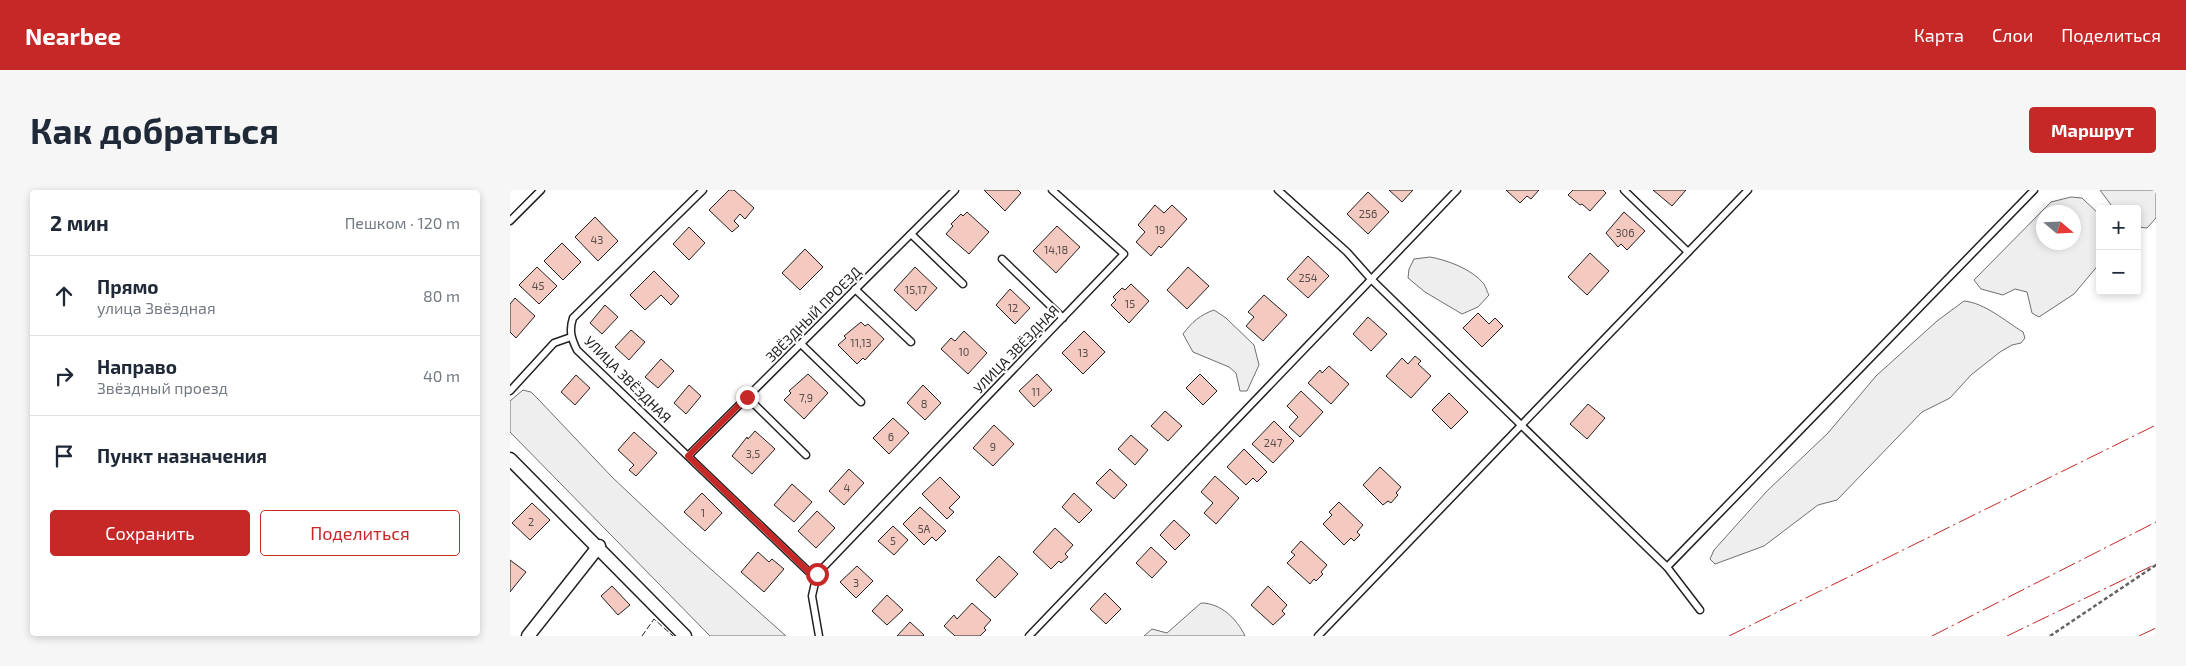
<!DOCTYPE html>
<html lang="ru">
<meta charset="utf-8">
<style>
body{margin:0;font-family:"Exo 2",sans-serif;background:#f6f6f7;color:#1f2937}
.controls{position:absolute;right:15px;top:15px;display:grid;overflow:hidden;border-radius:5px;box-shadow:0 2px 8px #0003}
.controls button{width:45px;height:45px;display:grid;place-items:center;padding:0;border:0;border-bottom:1px solid #e0e1e3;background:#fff;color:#1f2937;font:25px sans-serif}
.compass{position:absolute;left:1526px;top:15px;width:45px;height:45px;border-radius:50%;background:#fff;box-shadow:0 2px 8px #0003;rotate:109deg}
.stop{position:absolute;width:15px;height:15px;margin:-11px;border:4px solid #c62828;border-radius:50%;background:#fff}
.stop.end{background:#c62828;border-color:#fff;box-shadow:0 1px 5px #0008}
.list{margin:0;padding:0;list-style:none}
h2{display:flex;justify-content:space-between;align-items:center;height:65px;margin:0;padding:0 20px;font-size:21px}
h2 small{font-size:16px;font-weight:400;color:#747a83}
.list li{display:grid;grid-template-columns:32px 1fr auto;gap:15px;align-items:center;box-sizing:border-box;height:80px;padding:0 20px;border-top:1px solid #e0e1e3}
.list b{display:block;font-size:19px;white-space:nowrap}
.list p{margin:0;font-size:16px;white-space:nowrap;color:#747a83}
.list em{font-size:16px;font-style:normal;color:#747a83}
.actions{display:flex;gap:10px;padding:15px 20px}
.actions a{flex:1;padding:11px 0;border:1px solid #c62828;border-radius:5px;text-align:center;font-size:18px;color:#c62828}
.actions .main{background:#c62828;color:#fff}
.icon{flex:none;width:28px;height:28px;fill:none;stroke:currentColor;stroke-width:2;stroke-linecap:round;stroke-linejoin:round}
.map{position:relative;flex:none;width:1646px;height:446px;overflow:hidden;border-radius:5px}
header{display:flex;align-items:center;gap:30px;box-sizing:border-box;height:70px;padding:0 25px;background:#c62828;color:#fff}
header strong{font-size:24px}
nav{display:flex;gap:28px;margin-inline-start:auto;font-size:18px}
.intro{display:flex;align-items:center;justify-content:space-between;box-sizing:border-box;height:120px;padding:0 30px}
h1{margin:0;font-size:35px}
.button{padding:12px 22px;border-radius:5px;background:#c62828;color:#fff;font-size:18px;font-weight:700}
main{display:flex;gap:30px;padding:0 30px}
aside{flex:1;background:#fff;border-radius:5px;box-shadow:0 2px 8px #0003}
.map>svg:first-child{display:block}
</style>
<header>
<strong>Nearbee</strong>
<nav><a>Карта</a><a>Слои</a><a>Поделиться</a></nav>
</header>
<div class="intro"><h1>Как добраться</h1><a class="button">Маршрут</a></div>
<main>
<aside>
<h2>2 мин<small>Пешком · 120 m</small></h2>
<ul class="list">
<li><svg class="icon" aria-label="ahead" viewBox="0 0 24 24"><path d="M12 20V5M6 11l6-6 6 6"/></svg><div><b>Прямо</b><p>улица Звёздная</p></div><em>80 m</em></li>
<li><svg class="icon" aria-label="right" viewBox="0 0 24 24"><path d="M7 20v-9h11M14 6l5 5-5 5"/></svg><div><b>Направо</b><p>Звёздный проезд</p></div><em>40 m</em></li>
<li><svg class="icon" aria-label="arrive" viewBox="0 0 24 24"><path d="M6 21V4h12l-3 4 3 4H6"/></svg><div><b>Пункт назначения</b></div></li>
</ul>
<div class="actions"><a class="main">Сохранить</a><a>Поделиться</a></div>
</aside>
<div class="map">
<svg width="1646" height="446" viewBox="0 0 1646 446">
<rect width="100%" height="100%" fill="#fff"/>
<g fill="#eee" stroke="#6f6f6f" fill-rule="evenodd">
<polygon points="1590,0 1646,0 1646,28 1637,38 1627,37 1627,19 1604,19"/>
<path d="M1561 7 1572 8 1590 25V73L1564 104 1529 127 1522 123 1517 102 1505 99 1493 105 1471 99 1464 90 1541 12ZM1534 22H1564V52H1534Z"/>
<path d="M920 67C937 70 962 79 974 94 976 97 977 102 979 105L968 117 952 124 915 102 898 88 899 79 904 69Z"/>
<path d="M1454 111C1475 113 1495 131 1513 142L1515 148 1511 153 1502 155 1490 162 1461 185 1440 208 1412 222 1327 310 1308 315 1254 356 1205 374 1200 369 1204 360 1257 301 1318 243 1366 186 1427 131Z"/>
<path d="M704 120 716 128 744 155 749 175 737 201H730L726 183 719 177 683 162 673 144C682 132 690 125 704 120Z"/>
<polygon points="13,200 21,202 29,210 102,287 175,356 276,446 200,446 0,242 0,211"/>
<path d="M691 413C711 413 727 429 735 446H634L642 439 657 443Z"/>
</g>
<g fill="#f3c9c0" stroke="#222">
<polygon points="219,0 224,0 244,18 235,29 230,24 224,31 229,36 222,42 199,20"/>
<polygon points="474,0 508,0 511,3 495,21"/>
<polygon points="879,0 903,0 892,12"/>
<polygon points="996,0 1029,0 1021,9 1017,6 1010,13"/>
<polygon points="1063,0 1093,0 1096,3 1080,21 1072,14 1070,15 1058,5"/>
<polygon points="1143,0 1176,0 1162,16"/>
<polygon points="858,2 879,22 858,44 837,24"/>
<polygon points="645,15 654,23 662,15 677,29 651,58 649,56 641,66 626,52 635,42 628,35"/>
<polygon points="457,22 479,42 459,64 436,44 443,36 441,34 451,24 453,26"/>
<polygon points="1114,22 1135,41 1117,60 1111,54 1108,57 1096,43"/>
<polygon points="85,27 108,51 88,71 65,47"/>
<polygon points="547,36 570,57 546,83 523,61"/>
<polygon points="179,37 195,53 179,70 163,54"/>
<polygon points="52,53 71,72 53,90 34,71"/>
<polygon points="295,59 313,77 290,100 272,83"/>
<polygon points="1080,63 1099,81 1077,105 1058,87"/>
<polygon points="798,66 819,86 798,108 777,89"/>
<polygon points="27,77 47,96 29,114 9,95"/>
<polygon points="405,77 427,98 406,121 384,100"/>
<polygon points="678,77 699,96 677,119 657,100"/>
<polygon points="144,81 169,106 161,115 151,105 135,120 120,105"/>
<polygon points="621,94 639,111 619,133 601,115 606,110 603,107 612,98 615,100"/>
<polygon points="500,99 520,118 505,134 486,115"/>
<polygon points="754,105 777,125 753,151 736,136 744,127 738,122"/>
<polygon points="5,108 25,126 6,148 0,142 0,114"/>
<polygon points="95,115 108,127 92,144 80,133"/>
<polygon points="968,123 979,134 985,128 993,136 972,157 953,138"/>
<polygon points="858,127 877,144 861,161 843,144"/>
<polygon points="351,132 355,136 358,134 374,149 355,170 353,168 347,174 328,155 336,148 334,146"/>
<polygon points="121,140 135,152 119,170 105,157"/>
<polygon points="454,141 477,163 458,184 431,159 441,148 445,151"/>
<polygon points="574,141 595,162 573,184 552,163"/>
<polygon points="905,166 911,171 908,174 921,186 901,208 876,186 892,168 898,174"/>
<polygon points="151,169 164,181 148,198 135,187"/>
<polygon points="819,176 839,194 821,214 798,193 810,180 812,183"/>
<polygon points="298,184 318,203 294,229 274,210 281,203 279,201"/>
<polygon points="527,184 542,200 524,217 509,201"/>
<polygon points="690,184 707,201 693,215 676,198"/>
<polygon points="66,185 80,198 65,215 51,202"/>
<polygon points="179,195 191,206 176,224 164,213"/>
<polygon points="413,195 431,213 415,230 397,213"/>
<polygon points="791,201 813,222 790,247 779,237 788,227 777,216"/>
<polygon points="939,203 958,222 941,239 922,220"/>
<polygon points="1078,214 1095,228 1077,249 1060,234"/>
<polygon points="655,221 672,236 658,251 641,236"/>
<polygon points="383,228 399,243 379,264 363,248"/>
<polygon points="764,231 784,251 763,273 742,254"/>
<polygon points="484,235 504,254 483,276 463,258"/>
<polygon points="245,241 265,259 242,284 222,266 237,247 238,249"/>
<polygon points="124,242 147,263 126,286 119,280 124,275 108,260"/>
<polygon points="621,245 638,260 625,275 608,259"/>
<polygon points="734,259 757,282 747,292 743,288 736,295 717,277"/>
<polygon points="870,277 891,297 886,303 888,305 881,313 878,311 873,315 853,295"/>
<polygon points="339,279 354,293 334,315 319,301"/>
<polygon points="600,279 617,295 604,309 586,293"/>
<polygon points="705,286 729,308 706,334 694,323 703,313 691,302"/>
<polygon points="430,287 450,307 439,318 444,322 437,329 412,304"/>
<polygon points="282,294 302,312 284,332 264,315"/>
<polygon points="192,303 212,323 195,341 174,322"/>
<polygon points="564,303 582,320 569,333 552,317"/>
<polygon points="829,312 853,335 847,342 850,345 844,351 841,348 834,355 813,334 822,325 819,322"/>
<polygon points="22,313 40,330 20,350 2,333"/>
<polygon points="410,317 436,341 426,351 422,347 414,355 393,334"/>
<polygon points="307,321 325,338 306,358 288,341"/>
<polygon points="664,330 680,345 665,360 650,345"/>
<polygon points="383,336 398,350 384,365 368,351"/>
<polygon points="545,338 563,355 555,364 558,367 551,373 549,371 541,379 523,362"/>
<polygon points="791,351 817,375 811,382 813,384 806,391 804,389 800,394 777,373 785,365 781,362"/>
<polygon points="641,357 657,372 642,388 626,373"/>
<polygon points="248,362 259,372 262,369 274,379 254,402 231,382"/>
<polygon points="489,366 508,384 485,408 466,390"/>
<polygon points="0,370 16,382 0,402"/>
<polygon points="347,376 363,391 346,408 330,392"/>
<polygon points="102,396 120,415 108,425 91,406"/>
<polygon points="758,396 777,415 772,421 775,424 763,435 741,415"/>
<polygon points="595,403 611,419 596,434 580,419"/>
<polygon points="377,405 393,420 377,435 362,421"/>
<polygon points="462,413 481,430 474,438 476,440 470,446 445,446 434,436 444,425 447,429"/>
<polygon points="400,432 414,445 413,446 387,446"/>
</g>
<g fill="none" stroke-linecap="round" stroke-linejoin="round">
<defs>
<g id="lane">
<path d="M193 0 63 128C59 140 61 148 67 160L300 383 307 384"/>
<polyline points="768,0 837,62 861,89 1157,377 1190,420"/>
<polyline points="1114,0 1178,62"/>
<polyline points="0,31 31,0"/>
<polyline points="401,44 453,94"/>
<polyline points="492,69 553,128"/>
<polyline points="345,99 401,152"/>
<polyline points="291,154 351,212"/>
<polyline points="0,201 44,153 61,147"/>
<polyline points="237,207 296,265"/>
<polyline points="178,266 445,0"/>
<polyline points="1157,377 1524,0"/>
<polyline points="309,446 302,406 307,384 614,64 542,0"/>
<polyline points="519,446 947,0"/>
<polyline points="808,446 1238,0"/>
</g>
<g id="street">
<polyline points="0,269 175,446"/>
<polyline points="18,446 89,356"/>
</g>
</defs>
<use href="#lane" stroke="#222" stroke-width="9"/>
<use href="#street" stroke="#222" stroke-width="15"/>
<polyline stroke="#646464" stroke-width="2.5" stroke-dasharray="4 2.5" stroke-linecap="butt" points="1540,446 1646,375"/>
<use href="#lane" stroke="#fff" stroke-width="6"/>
<use href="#street" stroke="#fff" stroke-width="12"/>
<polyline stroke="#222" stroke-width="1" stroke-dasharray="6 2.5" stroke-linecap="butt" points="132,446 144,429 163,446"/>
<g stroke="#c62828" stroke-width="1" stroke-dasharray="18 4 2.5 4" stroke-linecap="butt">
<polyline points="1219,446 1646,235"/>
<polyline points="1422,446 1646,332"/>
<polyline points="1497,446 1646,374"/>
<polyline points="1629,446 1646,438"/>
</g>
</g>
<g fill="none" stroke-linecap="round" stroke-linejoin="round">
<polyline stroke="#c62828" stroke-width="6" points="237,207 178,266 300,383 307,384"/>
</g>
<g text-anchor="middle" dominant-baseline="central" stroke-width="4" stroke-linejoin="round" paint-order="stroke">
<g font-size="11" fill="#564c4a">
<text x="858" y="23">256</text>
<text x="650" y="39">19</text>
<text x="1115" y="42">306</text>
<text x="87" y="49">43</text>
<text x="546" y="59">14,18</text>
<text x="798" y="87">254</text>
<text x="28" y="95">45</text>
<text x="406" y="99">15,17</text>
<text x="620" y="113">15</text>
<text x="503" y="117">12</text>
<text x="351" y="152">11,13</text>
<text x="454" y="161">10</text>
<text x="573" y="162">13</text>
<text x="526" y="201">11</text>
<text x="296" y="207">7,9</text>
<text x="414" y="213">8</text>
<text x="381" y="246">6</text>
<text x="763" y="252">247</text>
<text x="483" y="256">9</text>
<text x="243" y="263">3,5</text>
<text x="337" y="297">4</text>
<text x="193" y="322">1</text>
<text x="21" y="331">2</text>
<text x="414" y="338">5А</text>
<text x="383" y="350">5</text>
<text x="346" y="392">3</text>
</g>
<g font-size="14" fill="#222" stroke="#fff">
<text transform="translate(303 124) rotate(-45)">ЗВЁЗДНЫЙ ПРОЕЗД</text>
<text transform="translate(506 159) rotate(-46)">УЛИЦА ЗВЁЗДНАЯ</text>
<text transform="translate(118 189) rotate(45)">УЛИЦА ЗВЁЗДНАЯ</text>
</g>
</g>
</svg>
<div class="controls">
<button>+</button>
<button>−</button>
</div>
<svg class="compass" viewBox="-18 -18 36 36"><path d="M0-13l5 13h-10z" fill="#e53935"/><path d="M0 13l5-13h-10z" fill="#747a83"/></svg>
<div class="stop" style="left:307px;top:384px"></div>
<div class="stop end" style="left:237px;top:207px"></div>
</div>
</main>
